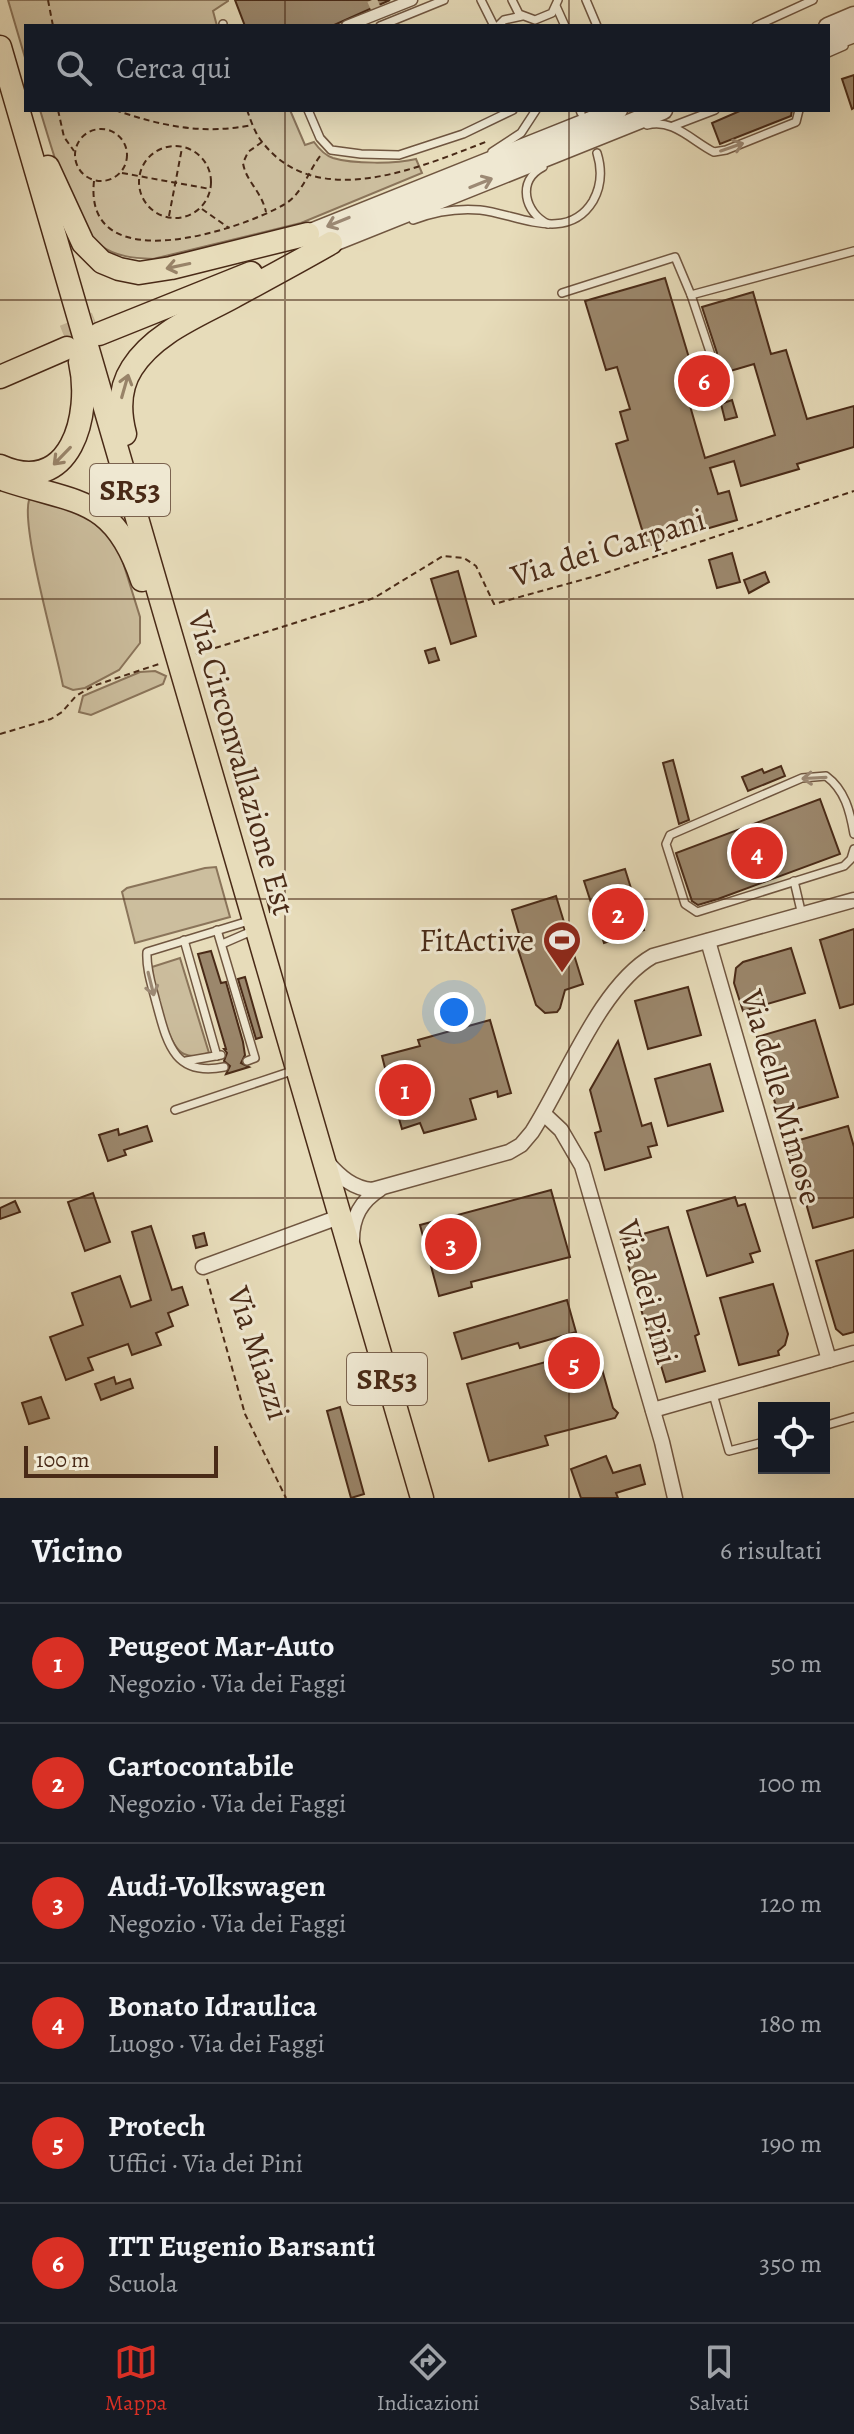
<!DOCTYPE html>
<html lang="it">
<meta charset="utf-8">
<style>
body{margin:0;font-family:Alegreya,serif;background:#20242c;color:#f1f3f6}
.controls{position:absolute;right:24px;bottom:24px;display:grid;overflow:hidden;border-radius:0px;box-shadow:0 8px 32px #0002}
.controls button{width:72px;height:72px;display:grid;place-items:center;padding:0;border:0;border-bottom:2px solid #363941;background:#171b24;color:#f1f3f6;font:40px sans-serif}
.scale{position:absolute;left:24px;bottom:20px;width:194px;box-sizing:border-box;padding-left:8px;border:4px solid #492a17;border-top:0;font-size:22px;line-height:28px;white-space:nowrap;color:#492a17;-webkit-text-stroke:6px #efe8d2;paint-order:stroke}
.you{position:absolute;left:454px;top:1012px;width:28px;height:28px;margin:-20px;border:6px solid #fff;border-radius:50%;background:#1a73e8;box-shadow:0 0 0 12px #1a73e833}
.badge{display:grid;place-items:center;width:52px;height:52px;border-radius:50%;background:#d93025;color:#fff;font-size:26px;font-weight:700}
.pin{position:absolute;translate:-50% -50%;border:4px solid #fff;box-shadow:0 2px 8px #0006}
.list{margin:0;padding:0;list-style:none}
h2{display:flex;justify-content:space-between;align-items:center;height:104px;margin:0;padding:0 32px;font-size:34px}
h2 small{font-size:26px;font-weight:400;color:#9ea1a6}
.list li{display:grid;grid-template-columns:52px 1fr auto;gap:24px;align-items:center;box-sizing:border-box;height:120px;padding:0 32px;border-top:2px solid #363941}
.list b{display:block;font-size:30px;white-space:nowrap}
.list p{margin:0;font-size:26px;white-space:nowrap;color:#9ea1a6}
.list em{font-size:26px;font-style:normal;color:#9ea1a6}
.icon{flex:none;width:44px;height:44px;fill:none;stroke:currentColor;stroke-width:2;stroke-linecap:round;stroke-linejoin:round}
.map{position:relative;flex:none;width:854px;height:1498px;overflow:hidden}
.search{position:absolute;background:#171b24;box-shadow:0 8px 32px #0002;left:24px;right:24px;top:24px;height:88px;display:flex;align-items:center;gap:20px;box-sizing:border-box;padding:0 28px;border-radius:0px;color:#9ea1a6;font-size:30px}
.sheet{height:824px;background:#171b24}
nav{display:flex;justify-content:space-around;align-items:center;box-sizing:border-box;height:112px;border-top:2px solid #363941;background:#171b24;font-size:22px;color:#9ea1a6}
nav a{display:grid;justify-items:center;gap:4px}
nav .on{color:#d93025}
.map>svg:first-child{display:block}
</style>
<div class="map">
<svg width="854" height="1498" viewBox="0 0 854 1498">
<rect width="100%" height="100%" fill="#e7dcba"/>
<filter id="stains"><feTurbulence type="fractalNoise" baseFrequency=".0025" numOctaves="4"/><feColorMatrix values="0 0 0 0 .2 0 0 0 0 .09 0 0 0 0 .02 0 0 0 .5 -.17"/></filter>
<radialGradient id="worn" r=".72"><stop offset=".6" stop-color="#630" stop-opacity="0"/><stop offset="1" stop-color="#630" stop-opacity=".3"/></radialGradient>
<g fill="#ccbe9e" stroke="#8a745a" stroke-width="2">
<polygon points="8,0 228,0 228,1 213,11 217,26 26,26 26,61"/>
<path d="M40 110H290L305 145 314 142C319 149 324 155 333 158 353 164 396 164 416 159L422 173 301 223 153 259C134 258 116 257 100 245 71 223 51 145 40 110Z"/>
<path d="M39 496 75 506 117 543 140 617V643L119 670 85 688 73 690 63 686C56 648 21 529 29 500Z"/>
<polygon points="155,671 166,676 163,684 91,715 79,712 83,696 140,672"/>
<polygon points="216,867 230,917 135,943 122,892 127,888 205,868"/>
<path d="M180 958 209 1053C201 1055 193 1058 184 1054 167 1046 158 995 153 977L152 967Z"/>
</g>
<g fill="#9b876c" stroke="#492a17" stroke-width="2">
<polygon points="235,0 390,0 332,26 245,26"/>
<polygon points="854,75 854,108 852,109 842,79"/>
<polygon points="742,110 792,110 791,116 720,144 712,123"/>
<polygon points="665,278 696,381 684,385 705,458 775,435 754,364 720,374 715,360 717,353 702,307 753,292 771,354 786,350 807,419 854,406 854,447 797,464 799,469 741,486 734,461 710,468 718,494 729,491 737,520 647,546 616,444 628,440 620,412 630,409 617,367 606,370 585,301"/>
<polygon points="732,400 737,417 725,420 721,404"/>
<polygon points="732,553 740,582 717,588 709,560"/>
<polygon points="458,571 476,636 451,644 431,579"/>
<polygon points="765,572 769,582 749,593 744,580"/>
<polygon points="435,648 439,660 429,663 425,651"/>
<polygon points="673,760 689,820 679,824 663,763"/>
<polygon points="781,766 785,776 748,791 742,777 762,769 764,773"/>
<polygon points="820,799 840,854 718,899 698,905 692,901 676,853"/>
<polygon points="625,869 644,930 604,943 584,881"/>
<polygon points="279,896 282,908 270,912 267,900"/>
<polygon points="556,896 583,984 565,990 560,1008 557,1012 545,1013 536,1005 517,946 522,944 512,910"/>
<polygon points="854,929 854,1004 840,1008 820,940"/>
<polygon points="791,948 805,993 743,1011 734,983 736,968 743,962"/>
<polygon points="211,951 221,983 226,982 243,1042 245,1055 241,1063 249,1067 226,1074 230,1066 224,1061 227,1053 224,1049 226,1049 198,954"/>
<polygon points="245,977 262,1037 256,1039 238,979"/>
<polygon points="688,987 701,1035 648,1049 635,1001"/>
<polygon points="490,1020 511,1093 498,1097 497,1091 470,1099 476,1119 424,1133 420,1123 402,1129 393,1098 387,1095 390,1088 382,1056 420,1046 418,1040"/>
<polygon points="815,1020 838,1097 778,1114 757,1037"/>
<polygon points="618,1041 642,1126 651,1123 657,1145 648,1147 651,1157 605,1170 595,1133 601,1131 590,1090"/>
<polygon points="710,1064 723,1111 668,1126 655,1079"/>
<polygon points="147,1126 152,1141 124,1150 126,1155 108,1161 99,1135 118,1129 119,1135"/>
<polygon points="848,1126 854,1147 854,1217 813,1228 789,1143"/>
<polygon points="551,1190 570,1257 471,1282 472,1287 439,1296 420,1225"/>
<polygon points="93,1193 110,1242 85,1251 68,1202"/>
<polygon points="735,1197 738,1206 745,1204 760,1251 750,1254 753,1262 707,1276 687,1211"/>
<polygon points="15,1201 20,1212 0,1219 0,1208"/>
<polygon points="151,1226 172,1290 182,1287 188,1305 168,1313 173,1326 156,1333 161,1345 132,1355 128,1344 88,1358 93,1370 66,1380 50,1337 83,1325 72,1293 120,1276 131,1307 151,1300 132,1232"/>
<polygon points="668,1227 699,1334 695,1336 705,1371 666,1382 655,1346 652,1347 621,1240"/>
<polygon points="204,1233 207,1245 196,1248 193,1236"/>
<polygon points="854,1250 854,1332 843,1335 836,1329 816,1261"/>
<polygon points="773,1284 788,1334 785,1345 778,1351 779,1355 739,1365 720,1298"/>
<polygon points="567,1300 576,1332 520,1348 518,1343 462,1359 454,1333"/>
<polygon points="596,1348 613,1408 618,1413 615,1418 545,1436 548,1445 489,1461 467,1384"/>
<polygon points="114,1377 116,1384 130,1379 133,1388 101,1400 95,1384"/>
<polygon points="41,1397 49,1418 29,1424 22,1403"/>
<polygon points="340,1407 364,1494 351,1498 327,1411"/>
<polygon points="606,1456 613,1473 640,1465 645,1484 616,1493 618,1498 581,1498 571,1469"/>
</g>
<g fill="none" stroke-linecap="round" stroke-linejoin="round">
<polyline stroke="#c7b899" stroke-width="10" stroke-dasharray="10 5" stroke-linecap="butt" points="372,0 376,9"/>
<polyline stroke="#c7b899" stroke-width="22" stroke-dasharray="22 11" stroke-linecap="butt" points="64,336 96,323"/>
<defs>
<g id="service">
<polyline points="481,0 494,26"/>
<polyline points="512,0 519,14 535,20 552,13 558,0"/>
<polyline points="586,0 597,26"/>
<polyline points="556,6 565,26"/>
<polyline points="223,24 223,26"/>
<polyline points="380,26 444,0"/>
<polyline points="498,26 504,20 522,16"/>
<polyline points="756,26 813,0"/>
<polyline points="828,53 844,46"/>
<polyline points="308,110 320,138 331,150 361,154 399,155 463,134 513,110"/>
<polyline points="580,110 581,113"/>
<path d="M647 125C673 118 692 141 714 152L726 150 796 122 799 110"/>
<polyline points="673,126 715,110"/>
<polyline points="492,152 521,133 536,110"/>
<path d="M543 167C516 181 525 213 548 224"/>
<path d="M413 220C434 212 457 208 480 210 517 214 567 244 593 201 602 185 602 169 597 153"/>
<polyline points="562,293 675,257 691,295 854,251"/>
<polyline points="691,295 711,355"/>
<path d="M854 834C850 811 845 790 826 776L802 778 670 835 666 844 685 904 697 912 844 866 851 859 854 849"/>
<polyline points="794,881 802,915"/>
<polyline points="217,930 255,1058 247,1061"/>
<polyline points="184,940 217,1056"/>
<polyline points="222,944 252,931"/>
<polyline points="186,1061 221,1055"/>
<path d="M224 1067C173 1077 167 1042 156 1002 152 986 146 969 147 952L252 920"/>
<polyline points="175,1110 295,1070"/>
<polyline points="713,1394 729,1451 764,1442"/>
<polyline points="824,1426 854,1417"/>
</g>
<polyline id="pedestrian" points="347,26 412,0"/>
<g id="minor">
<polyline points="708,941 829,1360"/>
<polyline points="544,1114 561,1130 582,1166 662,1442 675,1498"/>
<path d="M328 1163C340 1177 353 1188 372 1190L509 1152 521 1145 532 1132C566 1079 600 986 653 956L854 900"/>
<path d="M352 1240C352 1217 361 1201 380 1189"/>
<polyline points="203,1267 339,1217"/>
<polyline points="653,1410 854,1353"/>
</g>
<g id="tertiary">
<polyline points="828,27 854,16"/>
<polyline points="828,43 854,33"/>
<polyline points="308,234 618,110"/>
<polyline points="331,243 663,110"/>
</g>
<g id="primary">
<polyline points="0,47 422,1498"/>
<polyline points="48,167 83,243 102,262 119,269 139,273 171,268 308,234"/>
<polyline points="99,334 251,273"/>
<polyline points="0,377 67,348"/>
<path d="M125 434C119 411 119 388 132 368 154 333 198 316 233 297 266 279 298 262 331 243"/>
<path d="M0 466C71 498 92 414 80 362"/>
<path d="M5 480C77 504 114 496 142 580"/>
</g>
</defs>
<use href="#service" stroke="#705640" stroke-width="10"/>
<use href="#pedestrian" stroke="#705640" stroke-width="13"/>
<use href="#minor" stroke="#705640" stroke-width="17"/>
<use href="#tertiary" stroke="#705640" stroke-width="21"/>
<use href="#primary" stroke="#492a17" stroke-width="25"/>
<g stroke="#492a17" stroke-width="2" stroke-dasharray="6 4" stroke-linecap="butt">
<polyline points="48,0 53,26"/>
<polyline points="58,110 64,137 74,151"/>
<path d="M115 110C161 126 203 135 252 125"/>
<path d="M247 110C251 121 255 134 263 143 318 213 423 166 488 141"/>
<circle cx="101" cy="155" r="26"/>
<path d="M262 142 248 152 243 163C246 182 261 190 266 212"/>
<circle cx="175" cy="182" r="36"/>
<polyline points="122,173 210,189"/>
<path d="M94 181C83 281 239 231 285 204 303 193 308 171 321 155"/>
<polyline points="202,209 229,228"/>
<polyline points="169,216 182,148"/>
<polyline points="196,654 374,598 443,556 464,558 476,566 494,604 596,576 854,491"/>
<polyline points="0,734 51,719 62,712 76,696 93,686 159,664"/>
<polyline points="207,1279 245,1414 286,1498"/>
</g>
<use href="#service" stroke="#efe8d2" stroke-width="7"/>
<use href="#pedestrian" stroke="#efe8d2" stroke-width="10"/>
<use href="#minor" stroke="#efe8d2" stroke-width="14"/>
<use href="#tertiary" stroke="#efe8d2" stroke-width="18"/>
<use href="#primary" stroke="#e7dcba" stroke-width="22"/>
</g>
<defs><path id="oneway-shaft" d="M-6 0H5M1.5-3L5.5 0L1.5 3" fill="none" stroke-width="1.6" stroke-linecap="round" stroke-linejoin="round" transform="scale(2)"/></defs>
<g stroke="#9c8974">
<use href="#oneway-shaft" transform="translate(732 147) rotate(-19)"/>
<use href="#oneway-shaft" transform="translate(481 183) rotate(-22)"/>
<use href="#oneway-shaft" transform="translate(338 222) rotate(158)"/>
<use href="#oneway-shaft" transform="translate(814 778) rotate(177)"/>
<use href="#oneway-shaft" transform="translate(151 984) rotate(76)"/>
</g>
<g stroke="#988368">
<use href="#oneway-shaft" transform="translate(178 266) rotate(168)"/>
<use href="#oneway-shaft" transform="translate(125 386) rotate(-74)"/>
<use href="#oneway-shaft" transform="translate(62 456) rotate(134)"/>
</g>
<path fill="none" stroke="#492a17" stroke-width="2" stroke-opacity="0.55" d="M285 0V26M569 0V26M285 110V1498M569 110V1498M0 300H854M0 599H854M0 899H854M0 1198H854"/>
<defs>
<symbol id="stadium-pin" viewBox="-11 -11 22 30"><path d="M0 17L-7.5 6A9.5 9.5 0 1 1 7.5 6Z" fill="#8f2418" stroke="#efe8d2"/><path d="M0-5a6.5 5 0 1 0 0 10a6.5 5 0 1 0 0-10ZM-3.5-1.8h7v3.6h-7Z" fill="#fff"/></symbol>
</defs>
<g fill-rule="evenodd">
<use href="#stadium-pin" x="540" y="918" width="44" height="60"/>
</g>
<g text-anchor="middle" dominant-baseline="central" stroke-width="6" stroke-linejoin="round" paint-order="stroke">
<g fill="#efe8d2" stroke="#7b634f" stroke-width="2">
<rect x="90" y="464" width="80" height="52" rx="6"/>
<rect x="347" y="1353" width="80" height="52" rx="6"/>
</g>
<g font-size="30" font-weight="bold" fill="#492a17">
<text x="130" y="490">SR53</text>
<text x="387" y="1379">SR53</text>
</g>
<g font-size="32" fill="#492a17" stroke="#efe8d2">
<text transform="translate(608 547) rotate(-17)">Via dei Carpani</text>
<text transform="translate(242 763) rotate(74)">Via Circonvallazione Est</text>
<text transform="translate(782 1097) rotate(74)">Via delle Mimose</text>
<text transform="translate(648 1292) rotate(74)">Via dei Pini</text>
<text transform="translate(259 1353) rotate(72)">Via Miazzi</text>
</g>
<g font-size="32" fill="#492a17" stroke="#efe8d2" text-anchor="end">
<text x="534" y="940">FitActive</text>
</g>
</g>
<rect width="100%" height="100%" filter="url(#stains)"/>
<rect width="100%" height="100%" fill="url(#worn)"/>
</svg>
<div class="controls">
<button><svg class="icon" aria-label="locate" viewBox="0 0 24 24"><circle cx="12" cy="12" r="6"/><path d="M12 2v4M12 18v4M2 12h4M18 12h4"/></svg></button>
</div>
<div class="scale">100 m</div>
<div class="you"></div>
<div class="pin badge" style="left:405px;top:1090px">1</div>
<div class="pin badge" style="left:618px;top:914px">2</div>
<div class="pin badge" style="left:451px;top:1244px">3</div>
<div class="pin badge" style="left:757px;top:853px">4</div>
<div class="pin badge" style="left:574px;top:1363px">5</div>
<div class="pin badge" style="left:704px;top:381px">6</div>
<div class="search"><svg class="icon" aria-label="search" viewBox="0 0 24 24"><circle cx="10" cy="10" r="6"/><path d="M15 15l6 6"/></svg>Cerca qui</div>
</div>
<section class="sheet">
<h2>Vicino<small>6 risultati</small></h2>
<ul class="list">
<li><span class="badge">1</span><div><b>Peugeot Mar-Auto</b><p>Negozio · Via dei Faggi</p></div><em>50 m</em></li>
<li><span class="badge">2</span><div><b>Cartocontabile</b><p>Negozio · Via dei Faggi</p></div><em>100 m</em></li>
<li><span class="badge">3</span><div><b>Audi-Volkswagen</b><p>Negozio · Via dei Faggi</p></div><em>120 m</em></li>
<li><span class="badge">4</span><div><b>Bonato Idraulica</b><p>Luogo · Via dei Faggi</p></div><em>180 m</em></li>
<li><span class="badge">5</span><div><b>Protech</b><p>Uffici · Via dei Pini</p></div><em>190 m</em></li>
<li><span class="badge">6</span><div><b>ITT Eugenio Barsanti</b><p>Scuola</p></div><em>350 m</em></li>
</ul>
</section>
<nav>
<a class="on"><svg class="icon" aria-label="map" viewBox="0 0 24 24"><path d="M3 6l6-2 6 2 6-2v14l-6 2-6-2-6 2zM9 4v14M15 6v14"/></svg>Mappa</a>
<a><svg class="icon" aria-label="directions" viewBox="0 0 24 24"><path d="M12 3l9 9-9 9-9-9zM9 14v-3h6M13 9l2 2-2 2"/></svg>Indicazioni</a>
<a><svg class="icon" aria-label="saved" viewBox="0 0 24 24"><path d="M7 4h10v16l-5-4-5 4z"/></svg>Salvati</a>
</nav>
